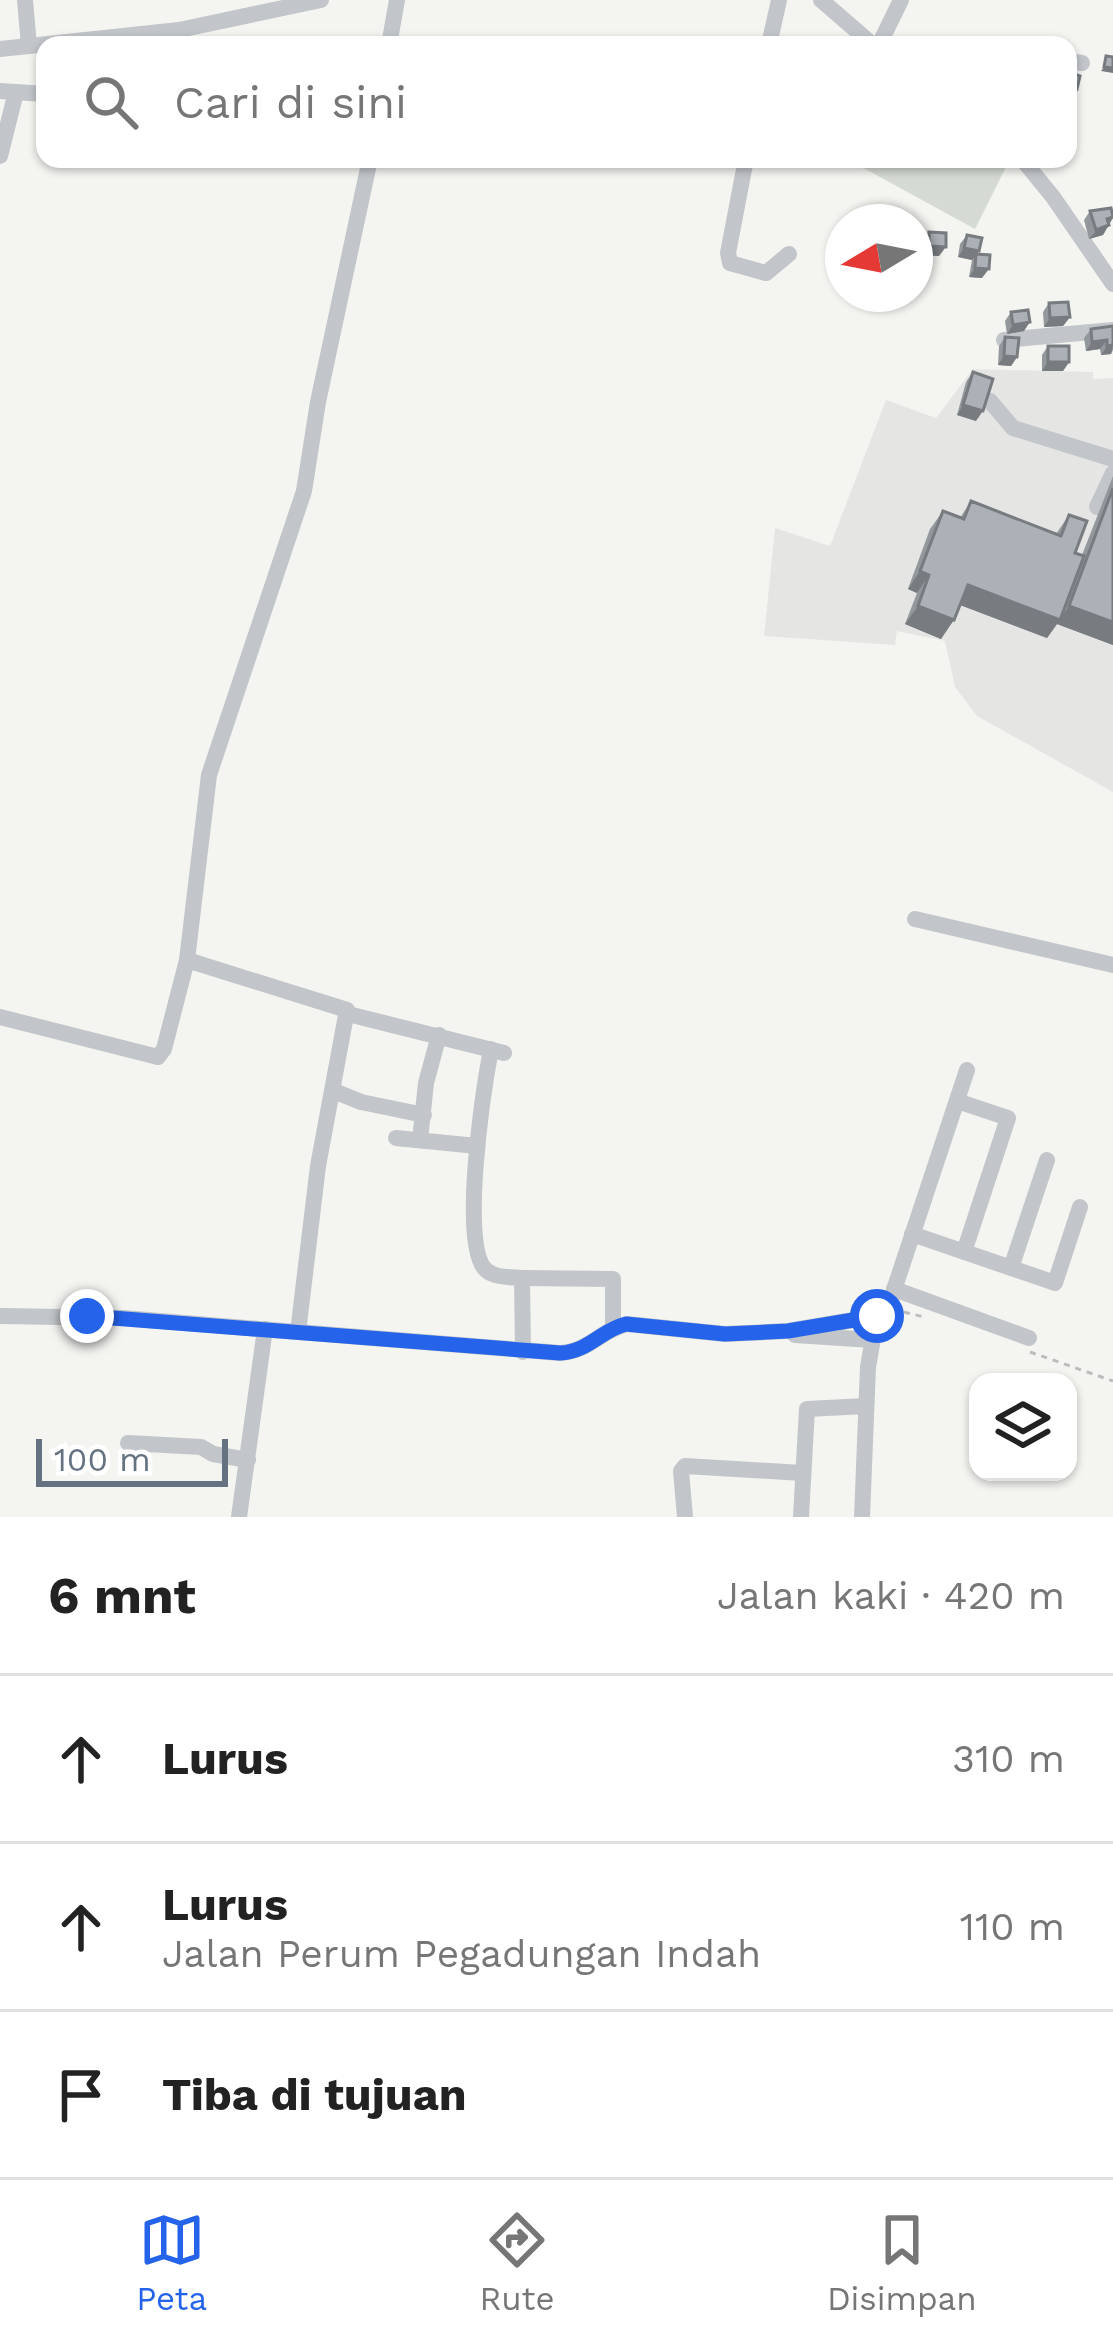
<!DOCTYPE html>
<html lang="id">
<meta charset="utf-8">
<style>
body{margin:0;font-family:"Work Sans",sans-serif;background:#f6f6f6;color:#222}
.controls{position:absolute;right:36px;bottom:36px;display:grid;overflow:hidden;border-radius:24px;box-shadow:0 3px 9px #0004}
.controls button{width:108px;height:108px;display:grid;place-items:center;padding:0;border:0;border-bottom:3px solid #e0e0e0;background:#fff;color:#222;font:60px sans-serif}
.compass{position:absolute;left:825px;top:204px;width:108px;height:108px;border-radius:50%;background:#fff;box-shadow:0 3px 9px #0004;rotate:260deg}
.scale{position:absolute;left:36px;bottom:30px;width:192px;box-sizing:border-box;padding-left:12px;border:6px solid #647282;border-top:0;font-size:33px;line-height:42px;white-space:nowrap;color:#647282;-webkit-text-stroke:9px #fff;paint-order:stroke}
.stop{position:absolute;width:36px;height:36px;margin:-27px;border:9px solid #2563eb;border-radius:50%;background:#fff}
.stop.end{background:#2563eb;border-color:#fff;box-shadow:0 3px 12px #0008}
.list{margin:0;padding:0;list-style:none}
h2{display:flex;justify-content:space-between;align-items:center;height:156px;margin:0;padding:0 48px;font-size:51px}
h2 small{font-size:39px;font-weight:400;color:#767676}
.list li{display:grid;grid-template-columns:78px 1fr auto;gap:36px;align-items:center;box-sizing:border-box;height:168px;padding:0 48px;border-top:3px solid #e0e0e0}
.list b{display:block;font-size:45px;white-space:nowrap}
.list p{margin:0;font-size:39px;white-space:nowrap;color:#767676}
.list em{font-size:39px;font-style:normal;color:#767676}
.icon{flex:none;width:66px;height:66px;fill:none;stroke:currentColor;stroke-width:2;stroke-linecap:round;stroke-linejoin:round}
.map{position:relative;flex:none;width:1113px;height:1517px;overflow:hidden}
.search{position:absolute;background:#fff;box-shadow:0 3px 9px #0004;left:36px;right:36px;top:36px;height:132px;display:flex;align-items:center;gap:30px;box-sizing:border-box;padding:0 42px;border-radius:24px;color:#767676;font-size:45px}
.sheet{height:660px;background:#fff}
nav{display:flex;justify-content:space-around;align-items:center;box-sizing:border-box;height:168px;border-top:3px solid #e0e0e0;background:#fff;font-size:33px;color:#767676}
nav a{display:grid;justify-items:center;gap:6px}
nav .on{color:#2563eb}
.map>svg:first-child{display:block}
</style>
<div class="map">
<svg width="1113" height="1517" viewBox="0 0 1113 1517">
<rect width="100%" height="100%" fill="#f4f5f1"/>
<polygon fill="#e5e6e4" points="973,369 1093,372 1093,379 1113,378 1113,792 977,716 955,687 945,641 897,631 895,645 764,636 775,528 830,546 886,400 936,418"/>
<polygon fill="#d5dbd2" points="847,159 1010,159 975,229"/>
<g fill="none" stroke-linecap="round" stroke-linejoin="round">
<g stroke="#babcbe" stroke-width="3" stroke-dasharray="6 6" stroke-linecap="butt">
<polyline points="904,1312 924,1317"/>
<polyline points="1030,1352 1113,1381"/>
</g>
<g stroke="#c2c5c9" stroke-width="16">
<polyline points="25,0 29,46"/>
<polyline points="821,0 873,45"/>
<polyline points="389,45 397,0"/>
<polyline points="769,45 779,0"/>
<polyline points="879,45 901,0"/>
<polyline points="0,49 179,30 321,0"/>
<polyline points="1068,61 1082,63"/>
<polyline points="0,91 16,92 0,156"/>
<polyline points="16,92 45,94"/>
<polyline points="746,159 728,253 730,263 766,273 789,254"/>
<polyline points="1022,159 1053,197 1113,284"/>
<polyline points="1004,340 1113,330"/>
<polyline points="990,401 1013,428 1113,459"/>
<polyline points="1097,507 1113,473"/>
<polyline points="915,919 1113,965"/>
<polyline points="348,1014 504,1053"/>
<polyline points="0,1017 158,1057 164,1049 187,960"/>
<path d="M491 1049C484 1086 459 1246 486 1270 495 1278 510 1277 522 1278L523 1352"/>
<polyline points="334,1091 361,1102 424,1115"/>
<polyline points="957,1101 1008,1118 964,1252"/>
<polyline points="396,1138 477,1146"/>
<polyline points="420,1140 426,1083 439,1035"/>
<polyline points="912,1234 1055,1283 1080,1207"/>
<polyline points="1011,1268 1047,1160"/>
<polyline points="522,1278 613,1279 613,1328"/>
<polyline points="894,1289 1029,1338"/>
<path d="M0 1316 123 1318 560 1353C588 1352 601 1330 627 1324L725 1334 788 1331 877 1316 888 1308 967 1070"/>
<polyline points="298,1332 318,1166 347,1010 187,960 209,775 304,491 318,402 370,159"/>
<polyline points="795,1335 872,1340"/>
<polyline points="128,1443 201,1447 213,1454 248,1460"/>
<polyline points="239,1517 265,1329"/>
<polyline points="685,1517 681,1471 685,1466 802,1473"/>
<polyline points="801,1517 807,1409 866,1406"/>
<polyline points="862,1517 868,1367 877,1316"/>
</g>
</g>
<g fill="#93989d">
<polygon points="1090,211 1113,218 1103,235 1089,239 1084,220"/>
<polygon points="929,232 939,256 922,255 923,241"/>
<polygon points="967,235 977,254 982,278 969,277 972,260 958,257 960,244"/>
<polygon points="1049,303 1070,317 1063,326 1044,327 1043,312"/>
<polygon points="1011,312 1024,331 1007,334 1005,321"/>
<polygon points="1113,326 1113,350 1111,354 1101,355 1100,349 1086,351 1084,338 1091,329"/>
<polygon points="1005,337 1017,357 1011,366 998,365 999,346"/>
<polygon points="1048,346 1069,362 1063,371 1042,371 1042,355"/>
<polygon points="973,372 976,421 957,415 966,382"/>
<polygon points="1113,476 1113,645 1057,624 1047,638 960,605 941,639 905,624 917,593 908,589 930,529 943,511 960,518 971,501 1056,534 1069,515 1075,553 1082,555"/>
</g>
<g fill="#787c80">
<polygon points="1104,67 1113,68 1113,73 1101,71"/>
<polygon points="1068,86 1077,89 1070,98 1068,97"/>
<polygon points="1113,217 1103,235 1089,239 1107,219"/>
<polygon points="929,246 946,247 939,256 922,255"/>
<polygon points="964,248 979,251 972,260 958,257"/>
<polygon points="975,268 989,269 982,278 969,277"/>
<polygon points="1070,317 1063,326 1044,327 1050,318"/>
<polygon points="1030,322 1024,331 1007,334 1013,325"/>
<polygon points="1107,340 1100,349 1086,351 1092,342"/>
<polygon points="1113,345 1111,354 1101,355 1107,346"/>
<polygon points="1004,356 1017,357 1011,366 998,365"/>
<polygon points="1048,362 1069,362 1063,371 1042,371"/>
<polygon points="963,405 983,411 976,421 957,415"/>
<polygon points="920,571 929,575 917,593 908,589"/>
<polygon points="968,585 1059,620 1069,606 1113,622 1113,645 1057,624 1047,638 955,603"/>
<polygon points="918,606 954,620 941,639 905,624"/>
</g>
<g fill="#abb1b7" stroke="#787c80" stroke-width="3">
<polygon points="1106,56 1113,57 1113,68 1104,67"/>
<polygon points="1068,72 1080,76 1077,89 1068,86"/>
<polygon points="1111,208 1113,217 1107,219 1109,225 1096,230 1090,211"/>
<polygon points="929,232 946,233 946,247 929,246"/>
<polygon points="967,235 982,238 979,251 964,248"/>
<polygon points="976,254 990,255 989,269 975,268"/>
<polygon points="1068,302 1070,317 1050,318 1049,303"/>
<polygon points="1028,310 1030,322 1013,325 1011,312"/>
<polygon points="1113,326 1113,345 1107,346 1107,340 1092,342 1091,329"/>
<polygon points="1005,337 1019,338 1017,357 1004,356"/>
<rect x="1048" y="346" width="21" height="16"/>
<polygon points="973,372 993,379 983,411 963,405"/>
<polygon points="1113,488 1113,622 1069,606"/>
<polygon points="971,501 1061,536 1069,515 1087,521 1075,553 1084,556 1060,620 968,585 954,620 918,606 929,575 920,571 943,511 964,519"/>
</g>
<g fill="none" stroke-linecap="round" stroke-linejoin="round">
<path stroke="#2563eb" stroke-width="15" d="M87 1316 560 1353C588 1352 601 1330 626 1324L725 1334 788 1331 877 1316"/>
</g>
</svg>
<div class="controls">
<button><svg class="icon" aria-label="layers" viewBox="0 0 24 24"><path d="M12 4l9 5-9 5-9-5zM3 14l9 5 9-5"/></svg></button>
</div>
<svg class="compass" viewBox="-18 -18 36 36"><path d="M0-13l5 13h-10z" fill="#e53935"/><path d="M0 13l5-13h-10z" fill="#767676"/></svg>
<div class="scale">100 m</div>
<div class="stop" style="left:877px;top:1316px"></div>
<div class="stop end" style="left:87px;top:1316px"></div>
<div class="search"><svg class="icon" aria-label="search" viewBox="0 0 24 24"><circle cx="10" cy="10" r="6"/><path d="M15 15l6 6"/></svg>Cari di sini</div>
</div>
<section class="sheet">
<h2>6 mnt<small>Jalan kaki · 420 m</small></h2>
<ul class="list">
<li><svg class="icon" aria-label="ahead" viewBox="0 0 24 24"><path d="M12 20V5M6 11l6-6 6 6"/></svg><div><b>Lurus</b></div><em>310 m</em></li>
<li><svg class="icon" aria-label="ahead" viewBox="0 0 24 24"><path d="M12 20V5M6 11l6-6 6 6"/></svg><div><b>Lurus</b><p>Jalan Perum Pegadungan Indah</p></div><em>110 m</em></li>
<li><svg class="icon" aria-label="arrive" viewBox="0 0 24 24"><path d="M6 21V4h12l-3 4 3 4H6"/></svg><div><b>Tiba di tujuan</b></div></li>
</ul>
</section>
<nav>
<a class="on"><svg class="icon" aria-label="map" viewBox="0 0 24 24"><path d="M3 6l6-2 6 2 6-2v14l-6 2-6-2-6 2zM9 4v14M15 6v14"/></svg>Peta</a>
<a><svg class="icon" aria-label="directions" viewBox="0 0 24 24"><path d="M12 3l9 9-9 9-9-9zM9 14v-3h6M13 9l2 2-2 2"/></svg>Rute</a>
<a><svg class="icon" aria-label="saved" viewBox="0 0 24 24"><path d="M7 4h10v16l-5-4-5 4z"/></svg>Disimpan</a>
</nav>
